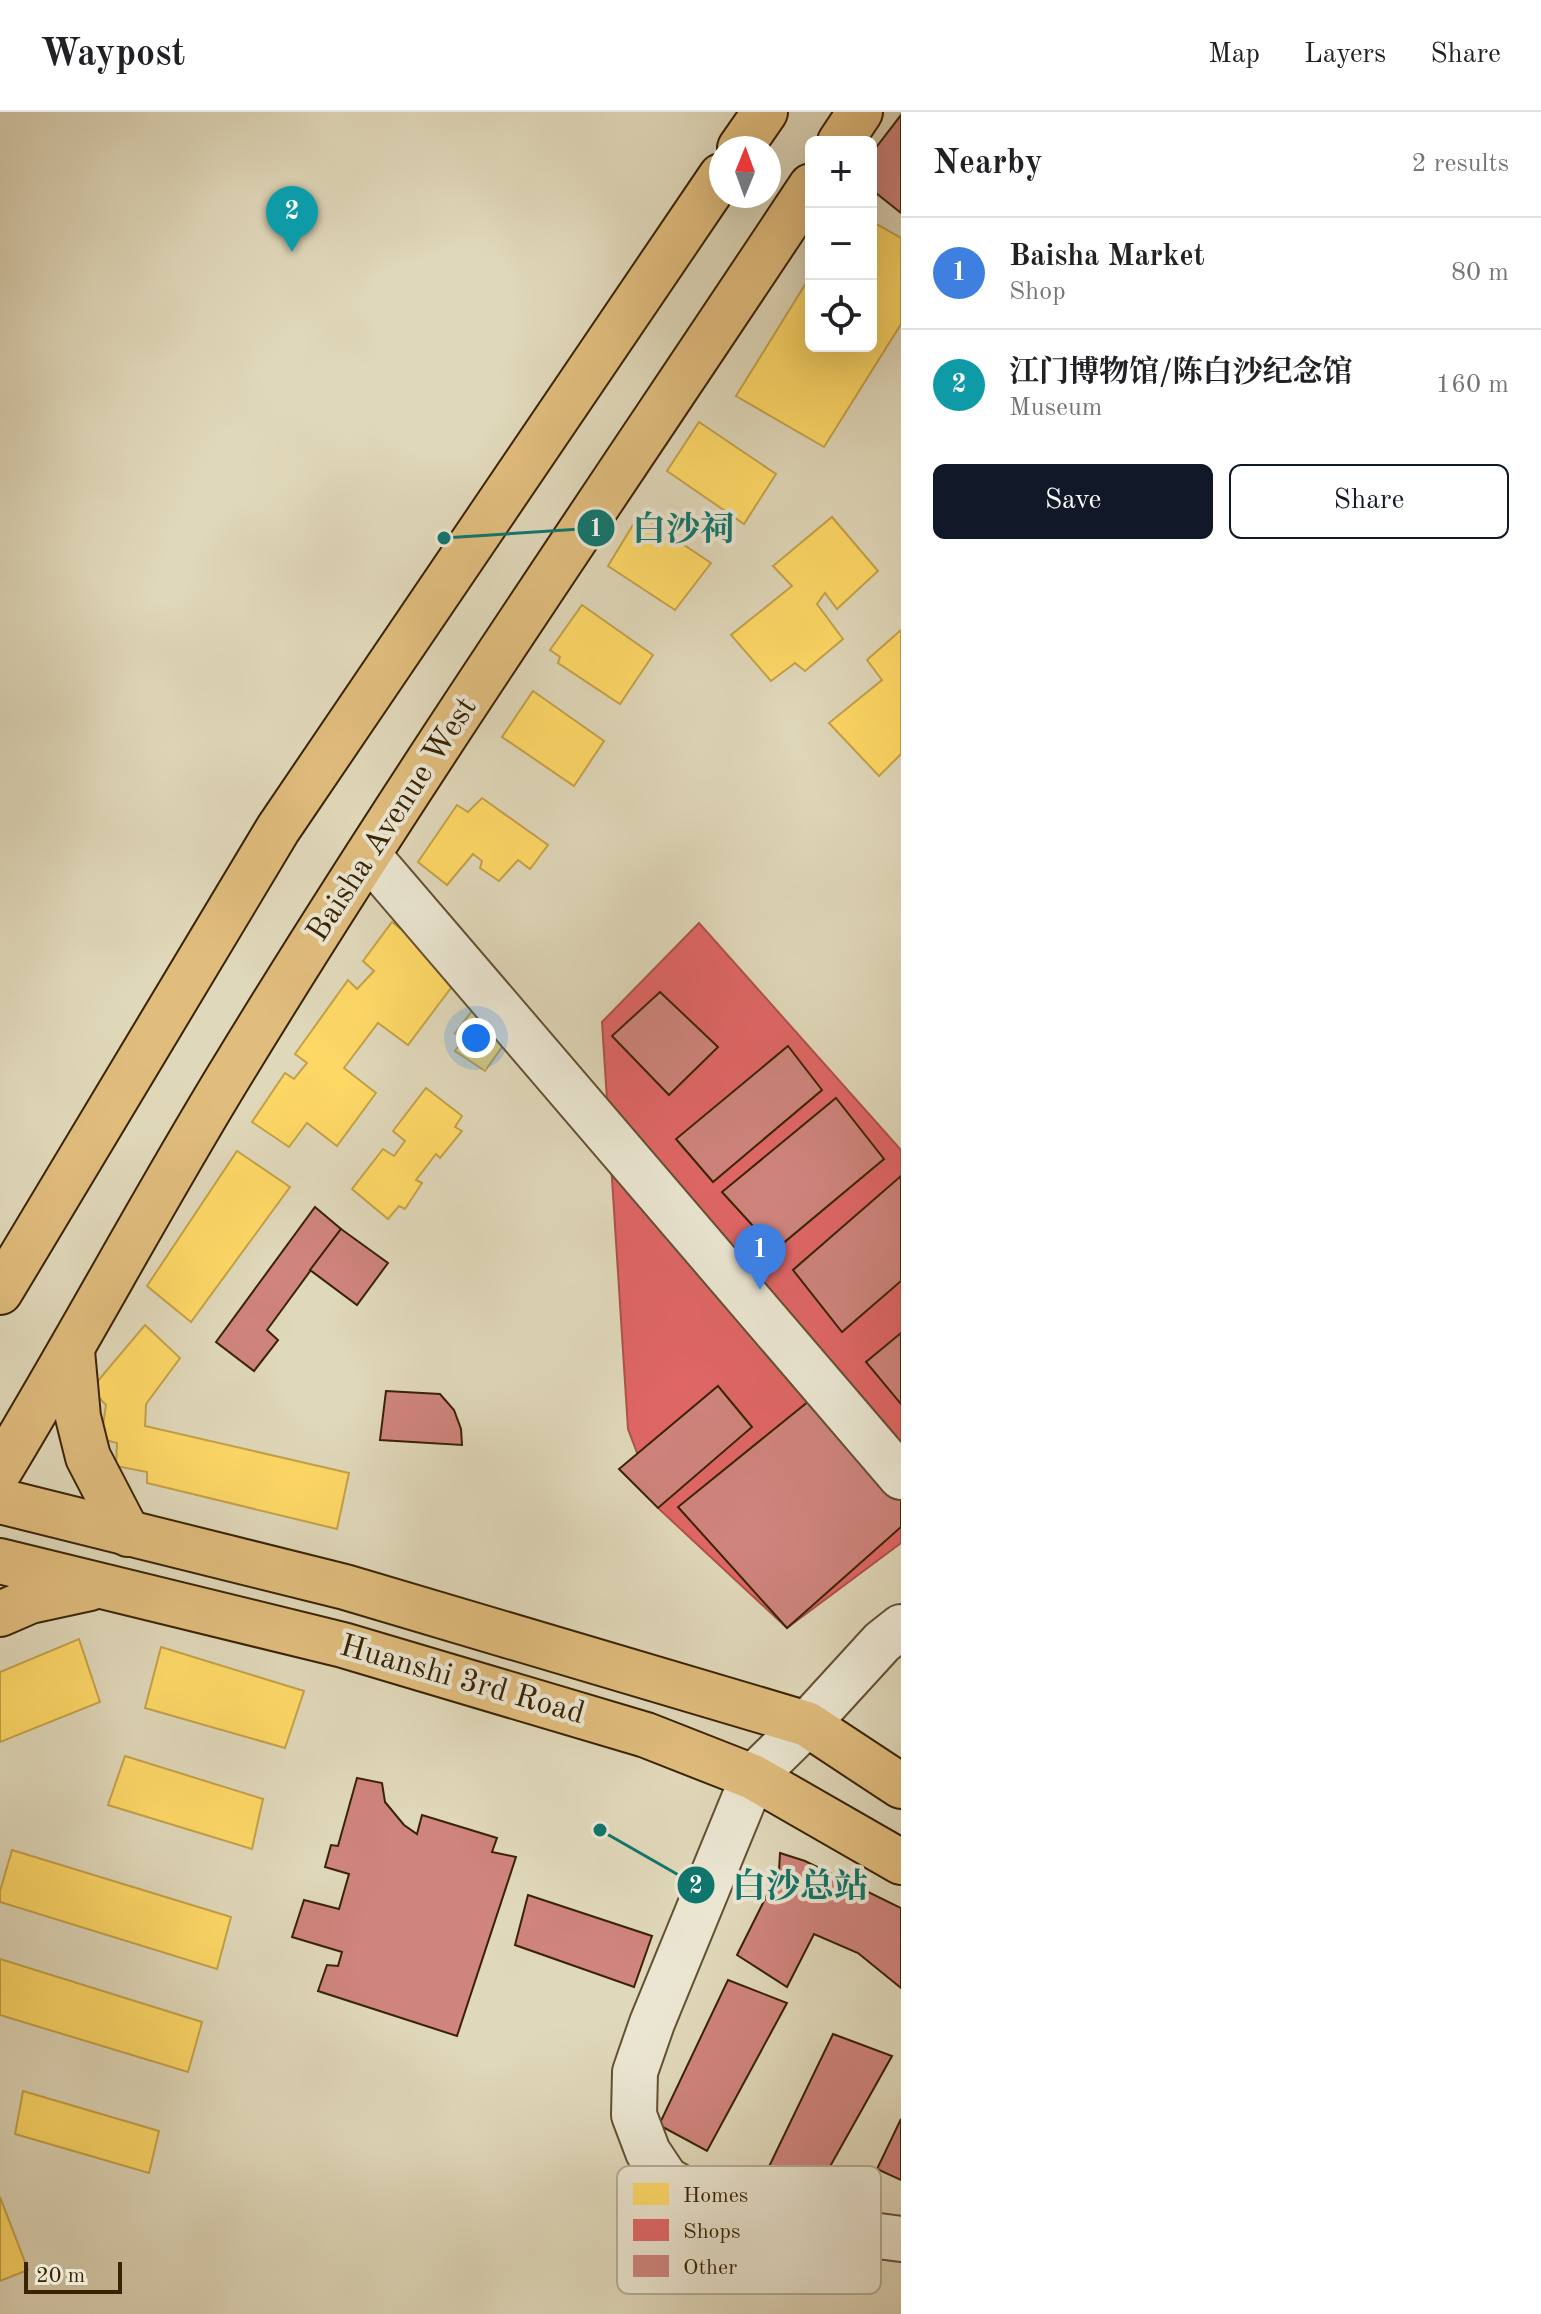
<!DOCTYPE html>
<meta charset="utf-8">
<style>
body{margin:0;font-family:"Old Standard TT","Noto Serif SC",serif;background:#f6f6f6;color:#202124}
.controls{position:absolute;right:24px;top:24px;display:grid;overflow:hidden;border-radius:12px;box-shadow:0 8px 32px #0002}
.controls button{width:72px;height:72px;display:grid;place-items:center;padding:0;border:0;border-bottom:2px solid #e0e0e0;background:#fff;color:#202124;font:40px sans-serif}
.compass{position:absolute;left:709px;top:24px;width:72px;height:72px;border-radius:50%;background:#fff;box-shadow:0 8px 32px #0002;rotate:1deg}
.scale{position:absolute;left:24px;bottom:20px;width:98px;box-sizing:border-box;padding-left:8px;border:4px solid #392303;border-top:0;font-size:22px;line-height:28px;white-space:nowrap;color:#392303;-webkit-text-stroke:6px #ebe6d2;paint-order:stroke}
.you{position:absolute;left:476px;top:926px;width:28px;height:28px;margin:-20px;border:6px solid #fff;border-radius:50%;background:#1a73e8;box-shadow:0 0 0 12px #1a73e833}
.badge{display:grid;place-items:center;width:52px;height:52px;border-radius:50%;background:#111827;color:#fff;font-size:26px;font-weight:700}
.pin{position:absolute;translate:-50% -66px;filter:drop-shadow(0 2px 4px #0008)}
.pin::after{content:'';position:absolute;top:42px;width:28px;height:24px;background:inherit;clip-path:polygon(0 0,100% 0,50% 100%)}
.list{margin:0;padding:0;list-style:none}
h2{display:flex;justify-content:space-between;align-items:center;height:104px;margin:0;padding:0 32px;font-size:34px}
h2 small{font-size:26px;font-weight:400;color:#757577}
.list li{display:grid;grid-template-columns:52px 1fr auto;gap:24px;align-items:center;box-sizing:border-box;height:112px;padding:0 32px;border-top:2px solid #e0e0e0}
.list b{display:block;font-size:30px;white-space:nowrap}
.list p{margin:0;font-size:26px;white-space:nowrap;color:#757577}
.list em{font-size:26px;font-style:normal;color:#757577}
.actions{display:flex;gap:16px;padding:24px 32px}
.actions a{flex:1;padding:18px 0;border:2px solid #111827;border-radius:12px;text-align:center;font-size:28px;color:#111827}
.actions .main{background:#111827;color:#fff}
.icon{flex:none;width:44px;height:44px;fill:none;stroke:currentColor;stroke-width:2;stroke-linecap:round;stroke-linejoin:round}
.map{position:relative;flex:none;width:901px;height:2202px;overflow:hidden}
header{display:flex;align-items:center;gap:48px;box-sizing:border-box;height:112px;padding:0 40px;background:#fff;border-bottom:2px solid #e0e0e0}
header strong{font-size:38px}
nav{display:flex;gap:44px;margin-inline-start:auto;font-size:28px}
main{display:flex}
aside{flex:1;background:#fff}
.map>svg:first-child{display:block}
</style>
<header>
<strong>Waypost</strong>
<nav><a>Map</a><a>Layers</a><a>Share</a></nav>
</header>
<main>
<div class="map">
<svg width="901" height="2202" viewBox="0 0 901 2202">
<rect width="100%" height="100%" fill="#e0d8ba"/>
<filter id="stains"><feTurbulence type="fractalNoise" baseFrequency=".0025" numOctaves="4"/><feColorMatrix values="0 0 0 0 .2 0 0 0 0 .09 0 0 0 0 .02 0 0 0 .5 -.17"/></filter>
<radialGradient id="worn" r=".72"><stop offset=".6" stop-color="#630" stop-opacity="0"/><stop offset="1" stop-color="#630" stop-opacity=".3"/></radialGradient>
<g fill="#ffd966" stroke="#c4a248" stroke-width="2">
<polygon points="871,109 901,126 901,212 824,335 736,284 811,163 811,234 871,234"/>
<polygon points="699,310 776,362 744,412 667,359"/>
<polygon points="639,403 711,451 675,498 608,454"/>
<polygon points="832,405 878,459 837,497 825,481 817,492 843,527 805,559 795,551 771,569 731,523 792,474 773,454"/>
<polygon points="582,493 653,543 620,592 558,551 560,545 550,538"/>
<polygon points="901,518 901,642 879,664 829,611 882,568 867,548"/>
<polygon points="533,579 604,629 574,674 502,625"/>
<polygon points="482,686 548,733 530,757 518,748 499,769 480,756 482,749 473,742 447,773 418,750 457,693 468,700"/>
<polygon points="392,810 460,864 408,933 378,911 344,956 376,981 337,1034 307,1011 289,1035 252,1010 285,961 294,967 307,951 295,942 348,868 357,877 374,859 363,849"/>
<polygon points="482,886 519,911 485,959 455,939 463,928 455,921"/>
<polygon points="426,976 462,1004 455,1015 462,1019 440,1046 436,1042 416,1068 422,1071 405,1097 399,1094 388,1107 352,1077 383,1037 394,1044 405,1029 393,1019"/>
<polygon points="237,1039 290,1075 191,1210 147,1174"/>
<polygon points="145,1213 180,1246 146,1292 145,1314 349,1361 337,1417 147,1371 147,1360 116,1354 117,1331 101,1327 106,1293 91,1277"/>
<polygon points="79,1527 100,1590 0,1630 0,1560"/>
<polygon points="161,1535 304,1579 285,1636 145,1596"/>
<polygon points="125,1644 263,1687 252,1737 108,1693"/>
<polygon points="12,1738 231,1805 217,1857 0,1790 0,1779"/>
<polygon points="0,1847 202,1910 188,1960 0,1903"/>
<polygon points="23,1979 159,2019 149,2061 15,2022"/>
<polygon points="0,2085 28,2158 0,2169"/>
</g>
<polygon fill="#e06666" stroke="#ae5248" stroke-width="2" points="699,811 901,1038 901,1431 787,1516 658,1396 628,1317 602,910"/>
<g fill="#cf847d" stroke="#392303" stroke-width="2">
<polygon points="901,3 901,101 871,77 871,42"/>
<polygon points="660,880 718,935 669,983 612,924"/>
<polygon points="788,934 822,978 713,1070 676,1027"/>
<polygon points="836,986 884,1047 775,1138 722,1080"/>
<polygon points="901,1064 901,1169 842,1220 793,1158"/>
<polygon points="315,1095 341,1117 267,1218 278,1228 254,1259 216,1230"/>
<polygon points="341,1117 388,1151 357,1193 310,1158"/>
<polygon points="901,1221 901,1292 866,1250"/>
<polygon points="718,1274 752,1315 658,1396 619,1357"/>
<polygon points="825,1276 901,1364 901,1415 787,1516 678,1395"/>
<polygon points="386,1279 440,1282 454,1298 461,1317 462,1333 380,1328"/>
<polygon points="357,1666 382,1671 385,1690 404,1713 417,1722 422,1703 497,1726 492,1740 516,1745 457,1924 318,1879 327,1853 338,1854 342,1840 292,1825 304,1788 339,1797 349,1762 325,1755 331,1733 338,1734"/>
<polygon points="780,1741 805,1749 901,1796 901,1876 858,1841 814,1822 787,1875 737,1843 779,1759"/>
<polygon points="528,1783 652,1824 634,1875 515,1833"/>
<polygon points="728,1868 787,1891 707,2039 659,2013"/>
<polygon points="833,1922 892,1944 809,2092 762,2069"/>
<polygon points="901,2007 901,2068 877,2057"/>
</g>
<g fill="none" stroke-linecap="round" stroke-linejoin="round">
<defs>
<g id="minor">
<polyline points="368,743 901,1365"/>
<polyline points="901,1515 882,1530 807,1612 753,1665 652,1911 635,1960 634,2003 648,2040 666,2067 699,2086 756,2108 901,2127"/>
</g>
<g id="major">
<polyline points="840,30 860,0"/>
<polyline points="740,36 765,0"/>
<polyline points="0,1180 278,717 721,64"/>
<polyline points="72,1239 78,1305 88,1345 128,1422"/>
<path d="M0 1358C80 1226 153 1088 234 956 417 656 617 367 811 74"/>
<polyline points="0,1389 345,1475 807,1612 901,1674"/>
<polyline points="0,1449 343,1533 646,1623 753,1665 901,1750"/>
<polyline points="0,1502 30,1489 90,1476"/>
</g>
</defs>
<use href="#minor" stroke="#635031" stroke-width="48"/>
<use href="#major" stroke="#392303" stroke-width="48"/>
<use href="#minor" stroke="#ebe6d2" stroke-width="44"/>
<use href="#major" stroke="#e0bc7d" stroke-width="44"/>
</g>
<g text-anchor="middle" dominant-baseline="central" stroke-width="8" stroke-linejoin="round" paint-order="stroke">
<g font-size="32" fill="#392303" stroke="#ebe6d2">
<text transform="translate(393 708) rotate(-57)">Baisha Avenue West</text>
<text transform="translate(462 1569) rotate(16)">Huanshi 3rd Road</text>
</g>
</g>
<rect x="617" y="2054" width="264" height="128" rx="12" fill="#ebe6d2" stroke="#b6ac94" stroke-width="2"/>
<rect x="633" y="2071" width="36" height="22" fill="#ffd966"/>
<rect x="633" y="2107" width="36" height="22" fill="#e06666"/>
<rect x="633" y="2143" width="36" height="22" fill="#cf847d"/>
<g font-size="22" fill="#392303">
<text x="683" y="2090">Homes</text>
<text x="683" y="2126">Shops</text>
<text x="683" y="2162">Other</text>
</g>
<path fill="none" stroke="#0f766e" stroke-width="3" d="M444 426L596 416M600 1718L696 1773"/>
<g fill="#0f766e" stroke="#ebe6d2" stroke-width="3">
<circle cx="444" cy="426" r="8"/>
<circle cx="600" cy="1718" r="8"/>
<circle cx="596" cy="416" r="20"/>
<circle cx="696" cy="1773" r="20"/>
</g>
<g font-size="24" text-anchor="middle" font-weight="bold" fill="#fff">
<text x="596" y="424">1</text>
<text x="696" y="1781">2</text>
</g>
<g font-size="34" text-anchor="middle" font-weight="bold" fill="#0f766e" stroke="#ebe6d2" stroke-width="8" stroke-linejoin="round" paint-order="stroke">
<text x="683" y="428">白沙祠</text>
<text x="800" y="1785">白沙总站</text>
</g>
<rect width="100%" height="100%" filter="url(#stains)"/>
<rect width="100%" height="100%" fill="url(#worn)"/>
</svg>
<div class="controls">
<button>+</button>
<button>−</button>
<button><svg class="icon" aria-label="locate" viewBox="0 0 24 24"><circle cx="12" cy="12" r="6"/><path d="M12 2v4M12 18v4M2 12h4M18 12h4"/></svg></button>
</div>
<svg class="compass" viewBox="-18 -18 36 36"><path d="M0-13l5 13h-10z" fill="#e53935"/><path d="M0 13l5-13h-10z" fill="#757577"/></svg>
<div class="scale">20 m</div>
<div class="you"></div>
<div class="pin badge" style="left:760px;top:1178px;background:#3f7fe0">1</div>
<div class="pin badge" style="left:292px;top:140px;background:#0f9aa8">2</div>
</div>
<aside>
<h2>Nearby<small>2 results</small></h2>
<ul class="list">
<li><span class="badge" style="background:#3f7fe0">1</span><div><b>Baisha Market</b><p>Shop</p></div><em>80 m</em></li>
<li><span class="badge" style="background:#0f9aa8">2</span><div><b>江门博物馆/陈白沙纪念馆</b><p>Museum</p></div><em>160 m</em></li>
</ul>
<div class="actions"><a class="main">Save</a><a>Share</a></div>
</aside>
</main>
